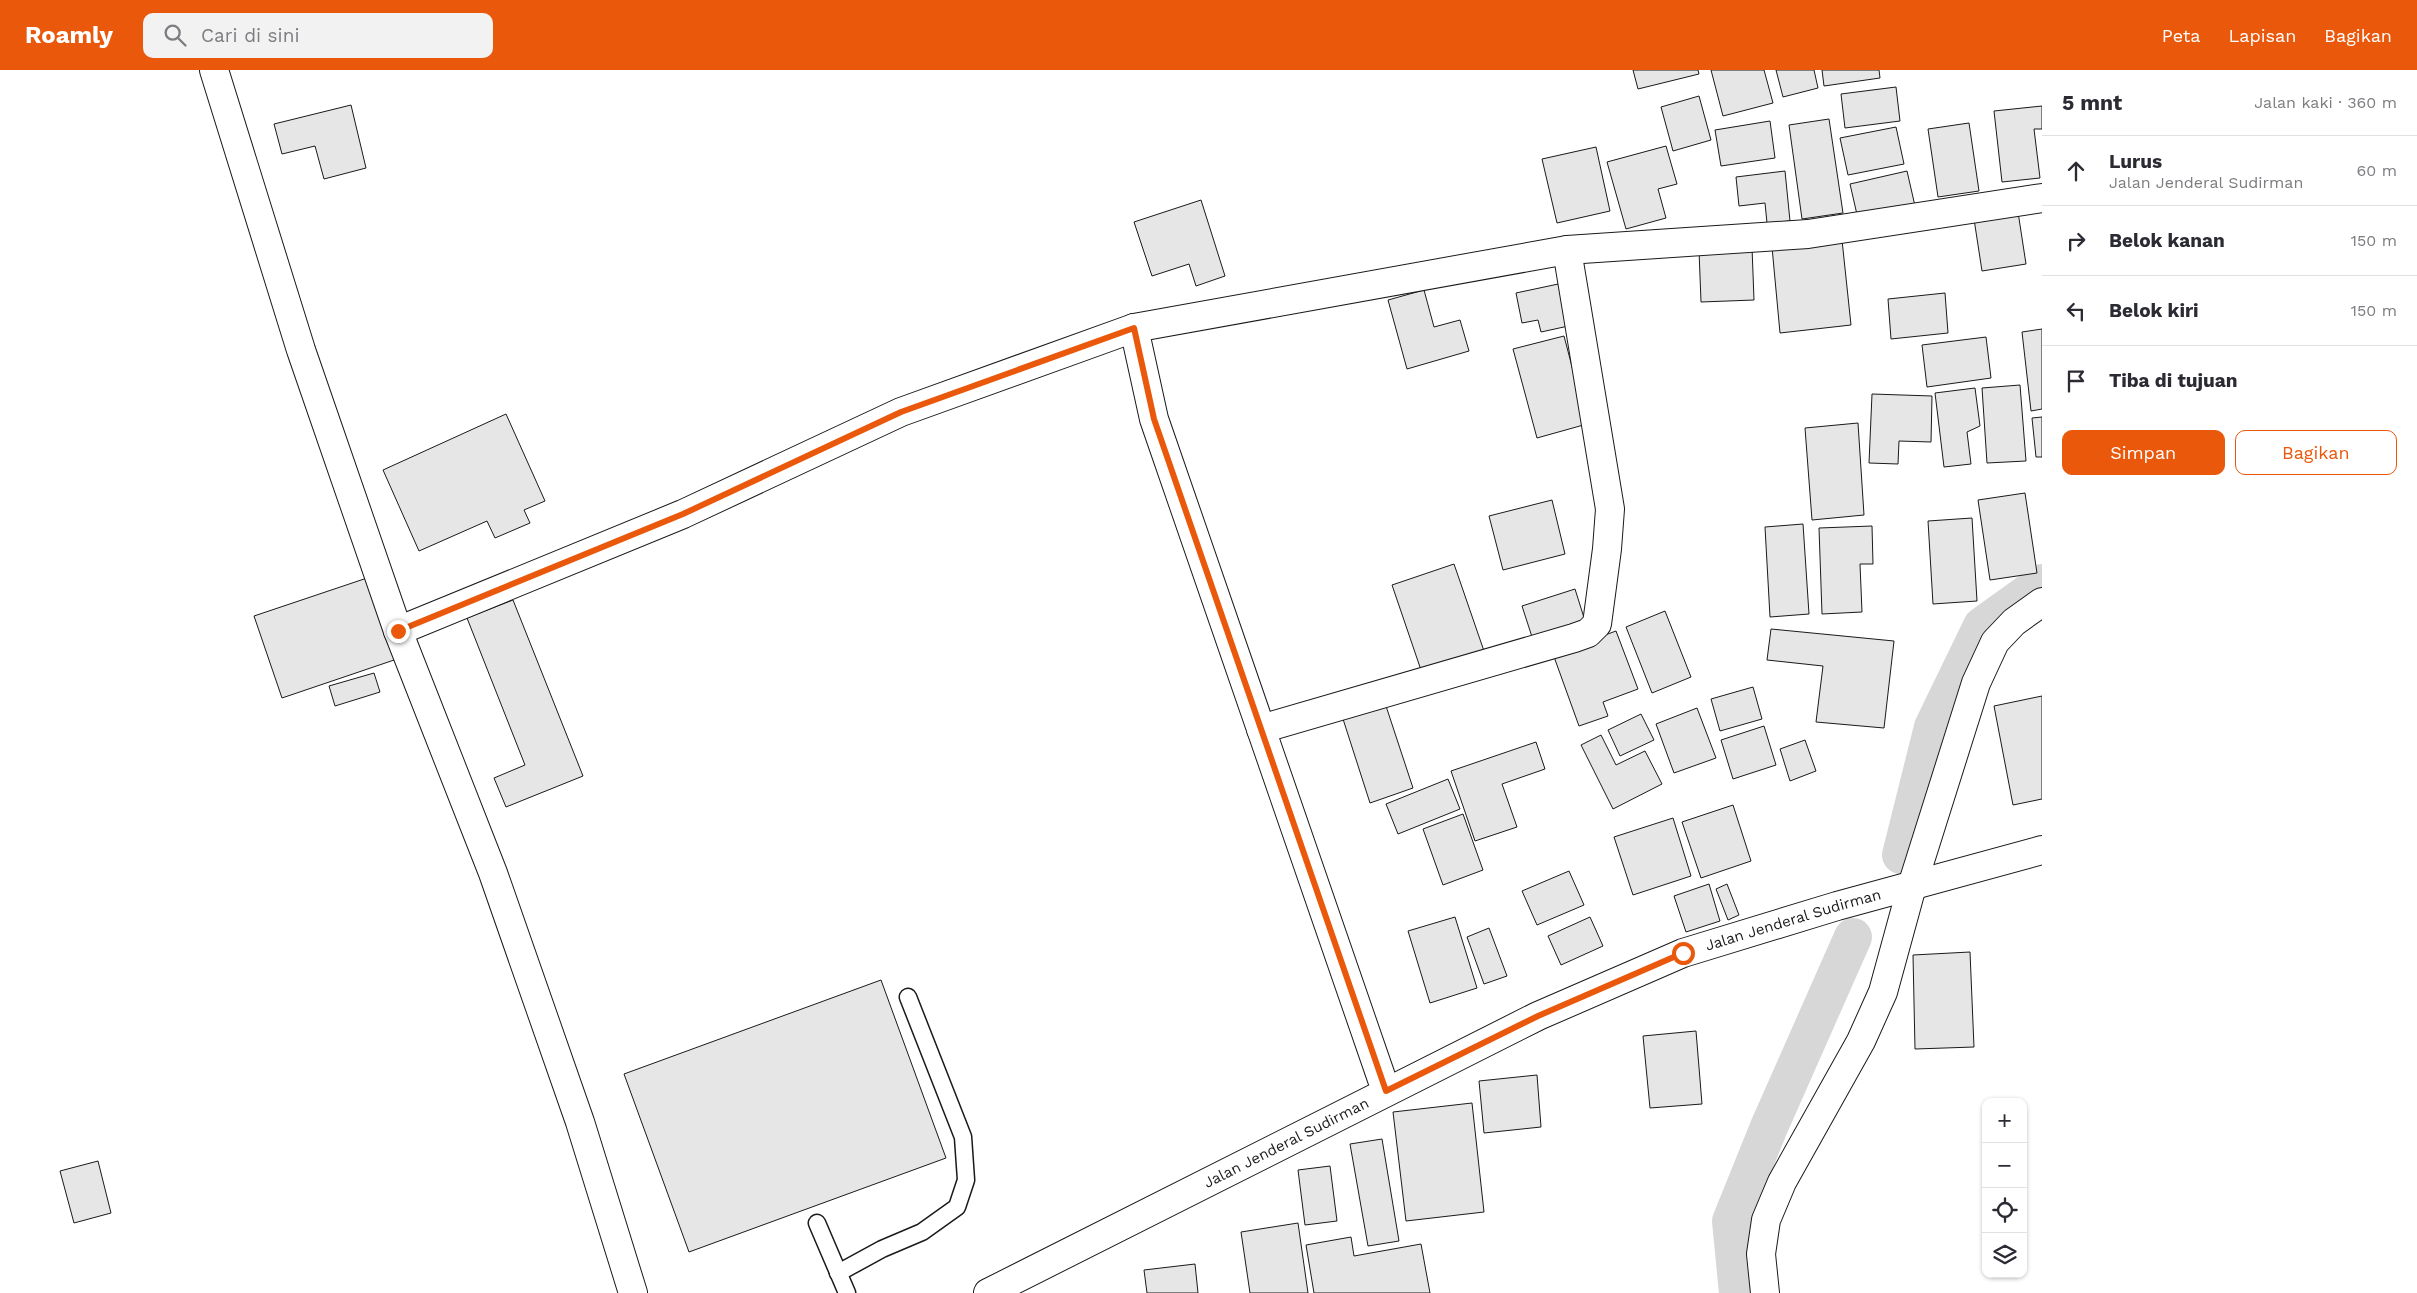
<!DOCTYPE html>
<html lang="id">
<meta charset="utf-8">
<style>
body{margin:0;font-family:"Work Sans",sans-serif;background:#f2f2f3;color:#2b2b33}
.controls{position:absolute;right:15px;bottom:15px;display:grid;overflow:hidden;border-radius:10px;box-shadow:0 1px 4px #0004}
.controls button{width:45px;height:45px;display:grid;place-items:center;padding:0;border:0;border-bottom:1px solid #e1e1e2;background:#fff;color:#2b2b33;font:25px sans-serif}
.stop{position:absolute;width:15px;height:15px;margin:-11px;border:4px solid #ea580c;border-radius:50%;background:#fff}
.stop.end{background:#ea580c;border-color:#fff;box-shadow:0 1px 5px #0008}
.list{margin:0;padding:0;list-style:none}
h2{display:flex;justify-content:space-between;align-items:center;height:65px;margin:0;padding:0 20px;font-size:21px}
h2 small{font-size:16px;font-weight:400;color:#7c7c81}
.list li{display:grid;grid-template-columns:32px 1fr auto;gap:15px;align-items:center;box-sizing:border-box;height:70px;padding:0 20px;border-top:1px solid #e1e1e2}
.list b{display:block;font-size:19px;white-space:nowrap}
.list p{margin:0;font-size:16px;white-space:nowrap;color:#7c7c81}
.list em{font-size:16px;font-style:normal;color:#7c7c81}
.actions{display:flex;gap:10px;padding:15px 20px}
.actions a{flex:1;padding:11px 0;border:1px solid #ea580c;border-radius:10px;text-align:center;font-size:18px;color:#ea580c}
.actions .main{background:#ea580c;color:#fff}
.icon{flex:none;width:28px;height:28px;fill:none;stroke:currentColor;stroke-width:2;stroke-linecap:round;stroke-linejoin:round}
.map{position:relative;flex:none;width:2042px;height:1223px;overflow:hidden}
header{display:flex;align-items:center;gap:30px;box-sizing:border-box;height:70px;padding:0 25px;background:#ea580c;color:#fff}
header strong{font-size:24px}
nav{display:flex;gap:28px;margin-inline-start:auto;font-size:18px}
.search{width:350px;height:45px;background:#f2f2f3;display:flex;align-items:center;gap:12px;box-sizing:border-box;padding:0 18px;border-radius:10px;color:#7c7c81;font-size:19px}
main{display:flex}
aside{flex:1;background:#fff}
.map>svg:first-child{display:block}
</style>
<header>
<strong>Roamly</strong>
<div class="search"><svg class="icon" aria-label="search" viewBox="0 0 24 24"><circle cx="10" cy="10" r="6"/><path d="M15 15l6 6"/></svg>Cari di sini</div>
<nav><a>Peta</a><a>Lapisan</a><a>Bagikan</a></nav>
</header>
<main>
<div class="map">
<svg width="2042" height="1223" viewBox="0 0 2042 1223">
<rect width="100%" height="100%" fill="#fff"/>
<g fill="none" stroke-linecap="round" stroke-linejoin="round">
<g stroke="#d7d7d7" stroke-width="38">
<polyline points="1901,785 1933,657 1982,556 2042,513"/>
<polyline points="1738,1223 1731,1151 1769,1057 1853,867"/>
</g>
</g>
<g fill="#e6e6e6" stroke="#1a1a1a">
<polygon points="1633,0 1698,0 1699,4 1638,19"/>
<polygon points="1711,0 1764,0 1773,33 1723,46"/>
<polygon points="1776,0 1814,0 1818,18 1783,27"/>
<polygon points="1822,0 1879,0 1880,8 1824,16"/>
<polygon points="1896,17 1900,51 1845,58 1841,24"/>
<polygon points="1699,26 1711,70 1673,81 1661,37"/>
<polygon points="351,35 366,98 324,109 315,76 282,84 274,54"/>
<polygon points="2042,36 2042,59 2034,59 2040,108 2002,112 1994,41"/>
<polygon points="1829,49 1843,143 1802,149 1789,55"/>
<polygon points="1770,51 1775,88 1721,96 1715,60"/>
<polygon points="1969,53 1979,121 1938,127 1928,59"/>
<polygon points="1896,57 1904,94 1848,105 1840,68"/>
<polygon points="1666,76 1677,114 1658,119 1666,148 1626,159 1607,92"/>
<polygon points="1596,77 1610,141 1557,153 1542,89"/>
<polygon points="1785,101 1790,151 1767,153 1765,133 1739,136 1736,107"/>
<polygon points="1907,101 1915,136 1858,149 1850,114"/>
<polygon points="1201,130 1225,206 1196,216 1189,194 1152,206 1134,152"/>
<polygon points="2018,142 2026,194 1982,201 1974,149"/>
<polygon points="1842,170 1851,255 1780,263 1772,177"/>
<polygon points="1752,177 1754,230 1701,232 1699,180"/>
<polygon points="1563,213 1573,255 1541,262 1538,250 1522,253 1516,223"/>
<polygon points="1424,220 1434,257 1460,250 1469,281 1407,299 1388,230"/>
<polygon points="1945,223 1948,263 1891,269 1888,229"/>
<polygon points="2042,259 2042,339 2031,341 2022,262"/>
<polygon points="1564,266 1587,354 1537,368 1513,279"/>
<polygon points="1986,267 1991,308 1927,317 1922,275"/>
<polygon points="2020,315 2026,391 1987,393 1982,318"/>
<polygon points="1975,318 1980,356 1967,362 1971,394 1944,397 1935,323"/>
<polygon points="1872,324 1932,326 1931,372 1899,371 1898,394 1869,393"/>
<polygon points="506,344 545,431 524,440 530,453 495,468 487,451 419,481 383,400"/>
<polygon points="2042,347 2042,387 2036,387 2032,348"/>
<polygon points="1858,353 1864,445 1812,450 1805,358"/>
<polygon points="2025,423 2037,503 1990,510 1978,430"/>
<polygon points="1552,430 1565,484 1503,500 1489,446"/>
<polygon points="1972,448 1977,531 1933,534 1928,451"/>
<polygon points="1803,454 1809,544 1770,547 1765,457"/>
<polygon points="1872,456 1873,494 1860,494 1862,542 1822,544 1819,458"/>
<polygon points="1454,494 1484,581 1422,603 1392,515"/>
<polygon points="373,506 400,588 282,628 254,546"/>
<polygon points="1575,519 1586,554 1533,570 1522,536"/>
<polygon points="513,530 583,706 506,737 494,708 525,695 467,548"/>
<polygon points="1665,541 1691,607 1652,623 1626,557"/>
<polygon points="1771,559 1894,571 1884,658 1816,652 1823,596 1767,590"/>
<polygon points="1616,561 1638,619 1603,632 1608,646 1579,656 1553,584"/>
<polygon points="374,603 380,622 335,636 329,616"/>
<polygon points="1753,617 1762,649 1720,661 1711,629"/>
<polygon points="2042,626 2042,729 2013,735 1994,636"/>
<polygon points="1386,636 1413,718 1370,733 1343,649"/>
<polygon points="1697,638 1716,688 1674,703 1656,654"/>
<polygon points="1641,644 1654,670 1620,686 1608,660"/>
<polygon points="1764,656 1776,695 1733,709 1721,670"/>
<polygon points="1601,665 1616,695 1645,681 1662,714 1613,739 1581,675"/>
<polygon points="1805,670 1816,701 1790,711 1780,679"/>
<polygon points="1536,672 1545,699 1502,714 1517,757 1475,771 1451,701"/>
<polygon points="1448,709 1460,739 1398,764 1386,734"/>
<polygon points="1733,735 1751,791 1701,808 1682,752"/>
<polygon points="1463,744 1483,800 1443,815 1423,759"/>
<polygon points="1673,748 1691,806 1633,825 1614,767"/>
<polygon points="1569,801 1584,835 1537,855 1522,821"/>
<polygon points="1709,814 1720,851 1686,862 1674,826"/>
<polygon points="1727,814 1739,845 1728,850 1716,819"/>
<polygon points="1455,847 1477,918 1430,933 1408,861"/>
<polygon points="1590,847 1603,876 1561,895 1548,866"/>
<polygon points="1489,858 1507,906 1484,914 1467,867"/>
<polygon points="1970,882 1974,977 1915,979 1913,885"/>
<polygon points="881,910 946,1088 689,1182 624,1004"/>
<polygon points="1696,961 1702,1034 1650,1038 1643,966"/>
<polygon points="1537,1005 1541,1057 1484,1063 1479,1011"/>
<polygon points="1472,1033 1484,1142 1406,1151 1393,1042"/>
<polygon points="1382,1069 1399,1171 1368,1176 1350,1074"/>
<polygon points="98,1091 111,1143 74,1153 60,1101"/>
<polygon points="1330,1096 1337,1151 1305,1155 1298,1100"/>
<polygon points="1298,1153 1308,1223 1250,1223 1241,1162"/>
<polygon points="1351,1167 1354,1186 1421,1174 1430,1223 1314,1223 1306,1175"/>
<polygon points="1195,1194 1198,1223 1147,1223 1144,1200"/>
</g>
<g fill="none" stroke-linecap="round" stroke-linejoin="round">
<defs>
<g id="lane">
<polyline points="817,1153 847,1223"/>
<polyline points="838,1203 882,1179 922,1162 957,1137 966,1110 963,1067 908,927"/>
</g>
<g id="street">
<polyline points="214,0 301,280 398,561 493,803 580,1052 633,1223"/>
<polyline points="1134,258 1154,349 1386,1021"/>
<polyline points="398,561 683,444 901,342 1134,258 1567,180 1808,164 2042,128"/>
<polyline points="1261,659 1574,568 1588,563 1597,554 1607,479 1610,439 1567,180"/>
<polyline points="1765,1223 1761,1184 1766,1150 1782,1112 1861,971 1883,922 1912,816 1976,613 1995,572 2014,552 2042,532"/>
</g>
<g id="secondary">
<path id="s1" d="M988 1223 1538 946 1683 883 1837 836 2042 780"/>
</g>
</defs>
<use href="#lane" stroke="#1a1a1a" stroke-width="19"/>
<use href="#street" stroke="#1a1a1a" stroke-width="30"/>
<use href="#secondary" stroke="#1a1a1a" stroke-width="30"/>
<use href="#lane" stroke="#fff" stroke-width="16"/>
<use href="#street" stroke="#fff" stroke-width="28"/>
<use href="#secondary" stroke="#fff" stroke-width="28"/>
</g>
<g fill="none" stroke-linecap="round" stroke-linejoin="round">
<polyline stroke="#ea580c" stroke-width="6" points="398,561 683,444 901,342 1134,258 1154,349 1386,1021 1538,946 1683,883"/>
</g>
<g text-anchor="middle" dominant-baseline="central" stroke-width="4" stroke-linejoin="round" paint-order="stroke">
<g font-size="15" fill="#1a1a1a" stroke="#fff">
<text stroke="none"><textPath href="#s1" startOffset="889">Jalan Jenderal Sudirman</textPath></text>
<text stroke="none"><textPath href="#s1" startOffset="334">Jalan Jenderal Sudirman</textPath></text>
</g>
</g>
</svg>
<div class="controls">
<button>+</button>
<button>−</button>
<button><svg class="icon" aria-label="locate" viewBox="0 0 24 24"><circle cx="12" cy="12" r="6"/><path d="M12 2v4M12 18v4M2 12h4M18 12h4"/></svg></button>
<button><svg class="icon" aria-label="layers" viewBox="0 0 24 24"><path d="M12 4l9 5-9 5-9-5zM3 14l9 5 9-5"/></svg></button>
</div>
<div class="stop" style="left:1683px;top:883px"></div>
<div class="stop end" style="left:398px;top:561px"></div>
</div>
<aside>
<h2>5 mnt<small>Jalan kaki · 360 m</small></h2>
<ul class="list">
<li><svg class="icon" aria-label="ahead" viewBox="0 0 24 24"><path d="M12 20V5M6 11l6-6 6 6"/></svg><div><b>Lurus</b><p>Jalan Jenderal Sudirman</p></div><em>60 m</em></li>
<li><svg class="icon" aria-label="right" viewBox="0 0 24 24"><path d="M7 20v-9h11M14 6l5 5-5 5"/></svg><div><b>Belok kanan</b></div><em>150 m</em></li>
<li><svg class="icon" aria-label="left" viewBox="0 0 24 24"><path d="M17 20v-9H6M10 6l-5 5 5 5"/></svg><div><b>Belok kiri</b></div><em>150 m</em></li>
<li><svg class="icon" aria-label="arrive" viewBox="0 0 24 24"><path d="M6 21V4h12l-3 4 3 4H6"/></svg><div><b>Tiba di tujuan</b></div></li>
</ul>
<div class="actions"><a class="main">Simpan</a><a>Bagikan</a></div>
</aside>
</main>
